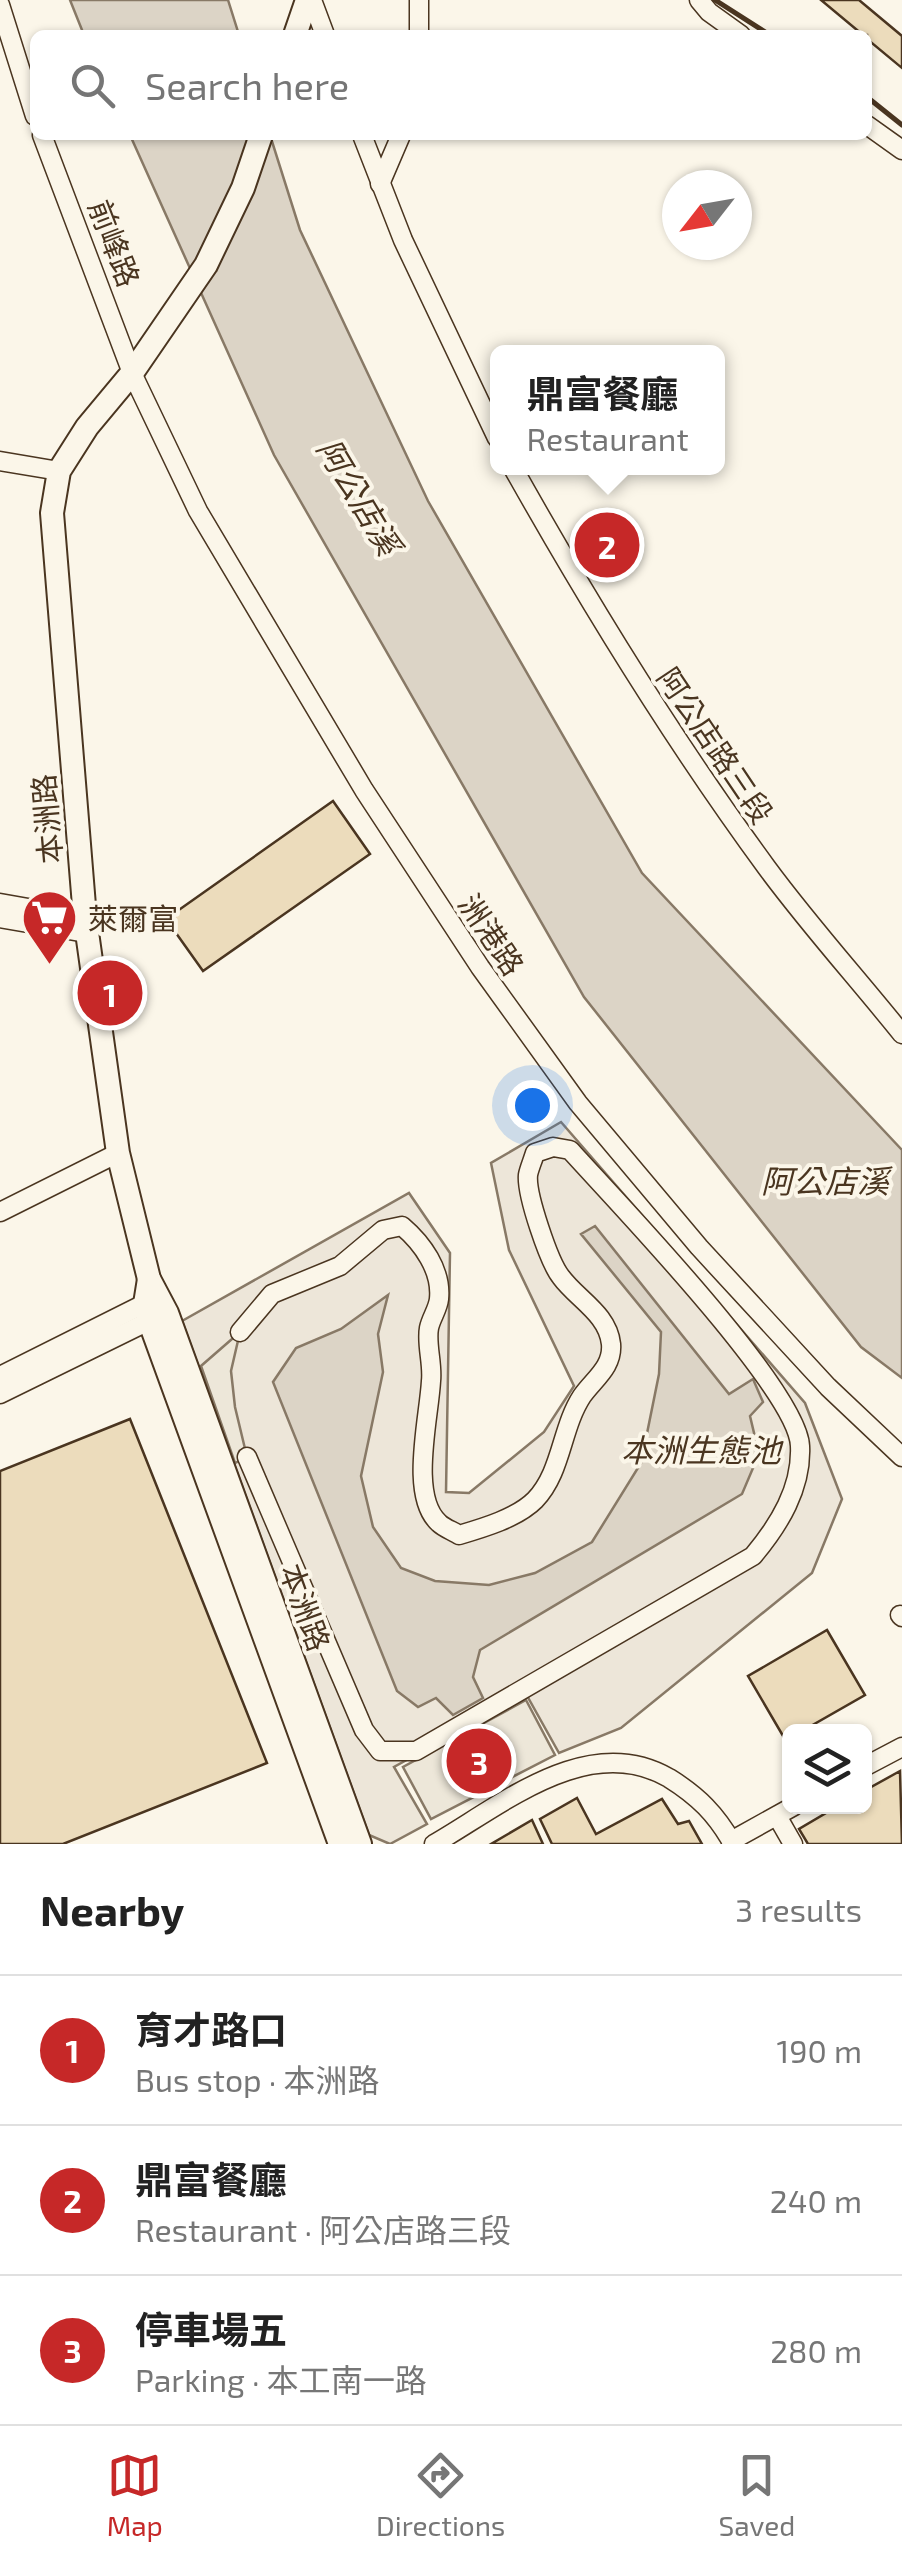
<!DOCTYPE html>
<meta charset="utf-8">
<style>
body{margin:0;font-family:"Exo 2","Noto Sans TC",sans-serif;background:#f6f6f6;color:#222}
.controls{position:absolute;right:30px;bottom:30px;display:grid;overflow:hidden;border-radius:15px;box-shadow:0 2px 8px #0004}
.controls button{width:90px;height:90px;display:grid;place-items:center;padding:0;border:0;border-bottom:2px solid #e0e0e0;background:#fff;color:#222;font:50px sans-serif}
.compass{position:absolute;left:662px;top:170px;width:90px;height:90px;border-radius:50%;background:#fff;box-shadow:0 2px 8px #0004;rotate:239deg}
.you{position:absolute;left:532px;top:1105px;width:35px;height:35px;margin:-25px;border:8px solid #fff;border-radius:50%;background:#1a73e8;box-shadow:0 0 0 15px #1a73e833}
.badge{display:grid;place-items:center;width:65px;height:65px;border-radius:50%;background:#c62828;color:#fff;font-size:32px;font-weight:700}
.pin{position:absolute;translate:-50% -50%;border:5px solid #fff;box-shadow:0 2px 10px #0006}
.popup{position:absolute;left:490px;top:345px;width:235px;height:130px;box-sizing:border-box;display:grid;place-content:center;border-radius:15px;background:#fff;filter:drop-shadow(0 2px 8px #0005);font-size:32px;white-space:nowrap;color:#767676}
.popup b{font-size:38px;color:#222}
.popup::after{content:'';position:absolute;left:50%;top:100%;margin-left:-20px;border:20px solid transparent;border-top-color:#fff}
.list{margin:0;padding:0;list-style:none}
h2{display:flex;justify-content:space-between;align-items:center;height:130px;margin:0;padding:0 40px;font-size:42px}
h2 small{font-size:32px;font-weight:400;color:#767676}
.list li{display:grid;grid-template-columns:65px 1fr auto;gap:30px;align-items:center;box-sizing:border-box;height:150px;padding:0 40px;border-top:2px solid #e0e0e0}
.list b{display:block;font-size:38px;white-space:nowrap}
.list p{margin:0;font-size:32px;white-space:nowrap;color:#767676}
.list em{font-size:32px;font-style:normal;color:#767676}
.icon{flex:none;width:55px;height:55px;fill:none;stroke:currentColor;stroke-width:2;stroke-linecap:round;stroke-linejoin:round}
.map{position:relative;flex:none;width:902px;height:1844px;overflow:hidden}
.search{position:absolute;background:#fff;box-shadow:0 2px 8px #0004;left:30px;right:30px;top:30px;height:110px;display:flex;align-items:center;gap:25px;box-sizing:border-box;padding:0 35px;border-radius:15px;color:#767676;font-size:38px}
.sheet{height:580px;background:#fff}
nav{display:flex;justify-content:space-around;align-items:center;box-sizing:border-box;height:140px;border-top:2px solid #e0e0e0;background:#fff;font-size:28px;color:#767676}
nav a{display:grid;justify-items:center;gap:5px}
nav .on{color:#c62828}
.map>svg:first-child{display:block}
</style>
<div class="map">
<svg width="902" height="1844" viewBox="0 0 902 1844">
<rect width="100%" height="100%" fill="#fbf6e9"/>
<polygon fill="#ede6d9" stroke="#887966" stroke-width="2.5" points="561,1122 805,1403 842,1499 812,1573 621,1728 559,1753 526,1694 394,1767 427,1824 390,1844 369,1835 182,1321 409,1193 450,1253 446,1492 469,1493 544,1432 574,1386 509,1250 491,1163"/>
<g fill="#ede7d9" stroke="#887966" stroke-width="2.5">
<polygon points="240,1332 231,1371 235,1407 247,1457 235,1463 201,1366"/>
<polygon points="526,1700 555,1755 431,1819 403,1767"/>
</g>
<g fill="#dcd4c6" stroke="#887966" stroke-width="2.5">
<polygon points="70,0 228,0 239,35 84,35"/>
<polygon points="130,135 270,135 300,230 428,501 642,873 902,1150 902,1378 861,1347 584,997 274,455"/>
<polygon points="595,1226 729,1394 753,1379 763,1402 750,1416 759,1454 742,1494 480,1650 473,1677 483,1698 453,1715 436,1698 418,1707 397,1691 273,1382 296,1348 341,1329 388,1295 378,1334 383,1372 361,1476 373,1527 401,1568 435,1581 489,1585 535,1573 592,1542 641,1463 659,1374 661,1332 581,1234"/>
</g>
<g fill="#ecdcbc" stroke="#4a3520" stroke-width="2.5">
<polygon points="821,0 859,0 902,36 902,68 867,39 867,35 863,35"/>
<polygon points="333,801 370,854 203,971 166,919"/>
<polygon points="130,1419 267,1763 63,1844 0,1844 0,1471"/>
<polygon points="827,1630 865,1695 802,1731 790,1731 790,1739 786,1741 748,1676"/>
<polygon points="900,1771 902,1844 808,1844 799,1829 838,1806 864,1806 864,1791"/>
<polygon points="577,1798 596,1834 662,1799 678,1824 689,1821 702,1844 552,1844 540,1819"/>
<polygon points="532,1820 543,1844 491,1844"/>
</g>
<g fill="none" stroke-linecap="round" stroke-linejoin="round">
<defs>
<g id="minor">
<polyline points="312,0 325,35"/>
<polyline points="699,0 709,12 741,35"/>
<polyline points="0,5 35,116"/>
<polyline points="419,35 419,0"/>
<polyline points="867,125 902,150"/>
<polyline points="42,135 132,373 198,511 364,790 480,967 578,1103 699,1247 828,1387 902,1457"/>
<polyline points="362,135 403,240 497,438"/>
<polyline points="380,184 401,135"/>
<polyline points="0,461 59,471"/>
<path d="M513 468C590 605 673 740 767 868 809 925 857 978 902 1034"/>
<polyline points="0,903 85,918"/>
<polyline points="0,918 86,933"/>
<polyline points="0,1212 118,1153"/>
<path d="M240 1332 272 1294 340 1266 383 1230 402 1226C422 1243 442 1270 439 1299 438 1309 431 1318 429 1328 426 1344 433 1364 431 1381 429 1419 409 1496 439 1523 444 1528 453 1531 459 1535 483 1528 517 1518 535 1500 562 1472 561 1428 582 1396 594 1379 613 1367 611 1344 608 1314 577 1299 561 1277 549 1262 526 1194 528 1175 529 1169 533 1160 535 1153L553 1147 570 1150C615 1200 798 1390 800 1446 802 1488 779 1525 753 1556L416 1751H380L364 1730 247 1457"/>
<polyline points="0,1376 154,1299"/>
<polyline points="0,1394 161,1315"/>
<polyline points="900,1615 902,1617"/>
<polyline points="864,1767 902,1747"/>
<polyline points="777,1816 793,1844"/>
<polyline points="731,1841 794,1806"/>
<path d="M434 1844C502 1805 588 1731 669 1778 698 1796 716 1814 733 1844"/>
</g>
<g id="major">
<polyline points="295,35 307,0"/>
<polyline points="261,135 243,188 206,265 132,373 87,427 59,471 52,513 85,918 118,1153 149,1279 167,1313 360,1844"/>
<polyline points="149,1279 145,1304 149,1320 340,1844"/>
</g>
</defs>
<use href="#minor" stroke="#4a3520" stroke-width="21"/>
<use href="#major" stroke="#4a3520" stroke-width="26"/>
<use href="#minor" stroke="#fbf6e9" stroke-width="18"/>
<use href="#major" stroke="#fbf6e9" stroke-width="22"/>
<g stroke="#4a3520" stroke-width="5">
<polyline points="715,0 770,35"/>
<polyline points="867,97 902,125"/>
</g>
</g>
<defs>
<symbol id="supermarket-pin" viewBox="-11 -11 22 30"><path d="M0 17L-7.5 6A9.5 9.5 0 1 1 7.5 6Z" fill="#c62828" stroke="#fbf6e9"/><path d="M-6-5.5h2.5l.6 2H6L4.5 2H-2.5L-4.4-4H-6ZM-1.5 3.2a1.3 1.3 0 1 0 .1 0ZM3 3.2a1.3 1.3 0 1 0 .1 0Z" fill="#fff"/></symbol>
</defs>
<g fill-rule="evenodd">
<use href="#supermarket-pin" x="18" y="886" width="63" height="86"/>
</g>
<g text-anchor="middle" dominant-baseline="central" stroke-width="8" stroke-linejoin="round" paint-order="stroke">
<g font-size="30" fill="#4a3520" stroke="#fbf6e9">
<text transform="translate(115 243) rotate(69)">前峰路</text>
<text transform="translate(716 745) rotate(56)">阿公店路三段</text>
<text transform="translate(46 819) rotate(-95)">本洲路</text>
<text transform="translate(492 934) rotate(56)">洲港路</text>
<text transform="translate(306 1607) rotate(70)">本洲路</text>
</g>
<g font-size="30" fill="#4a3520" stroke="#fbf6e9" text-anchor="start">
<text x="88" y="918">萊爾富</text>
</g>
<g font-size="32" font-style="italic" fill="#4a3520" stroke="#fbf6e9">
<text transform="translate(360 496) rotate(59)">阿公店溪</text>
<text x="825" y="1180">阿公店溪</text>
<text x="701" y="1449">本洲生態池</text>
</g>
</g>
</svg>
<div class="controls">
<button><svg class="icon" aria-label="layers" viewBox="0 0 24 24"><path d="M12 4l9 5-9 5-9-5zM3 14l9 5 9-5"/></svg></button>
</div>
<svg class="compass" viewBox="-18 -18 36 36"><path d="M0-13l5 13h-10z" fill="#e53935"/><path d="M0 13l5-13h-10z" fill="#767676"/></svg>
<div class="you"></div>
<div class="pin badge" style="left:110px;top:993px">1</div>
<div class="pin badge" style="left:607px;top:545px">2</div>
<div class="popup"><b>鼎富餐廳</b>Restaurant</div>
<div class="pin badge" style="left:479px;top:1761px">3</div>
<div class="search"><svg class="icon" aria-label="search" viewBox="0 0 24 24"><circle cx="10" cy="10" r="6"/><path d="M15 15l6 6"/></svg>Search here</div>
</div>
<section class="sheet">
<h2>Nearby<small>3 results</small></h2>
<ul class="list">
<li><span class="badge">1</span><div><b>育才路口</b><p>Bus stop · 本洲路</p></div><em>190 m</em></li>
<li><span class="badge">2</span><div><b>鼎富餐廳</b><p>Restaurant · 阿公店路三段</p></div><em>240 m</em></li>
<li><span class="badge">3</span><div><b>停車場五</b><p>Parking · 本工南一路</p></div><em>280 m</em></li>
</ul>
</section>
<nav>
<a class="on"><svg class="icon" aria-label="map" viewBox="0 0 24 24"><path d="M3 6l6-2 6 2 6-2v14l-6 2-6-2-6 2zM9 4v14M15 6v14"/></svg>Map</a>
<a><svg class="icon" aria-label="directions" viewBox="0 0 24 24"><path d="M12 3l9 9-9 9-9-9zM9 14v-3h6M13 9l2 2-2 2"/></svg>Directions</a>
<a><svg class="icon" aria-label="saved" viewBox="0 0 24 24"><path d="M7 4h10v16l-5-4-5 4z"/></svg>Saved</a>
</nav>
